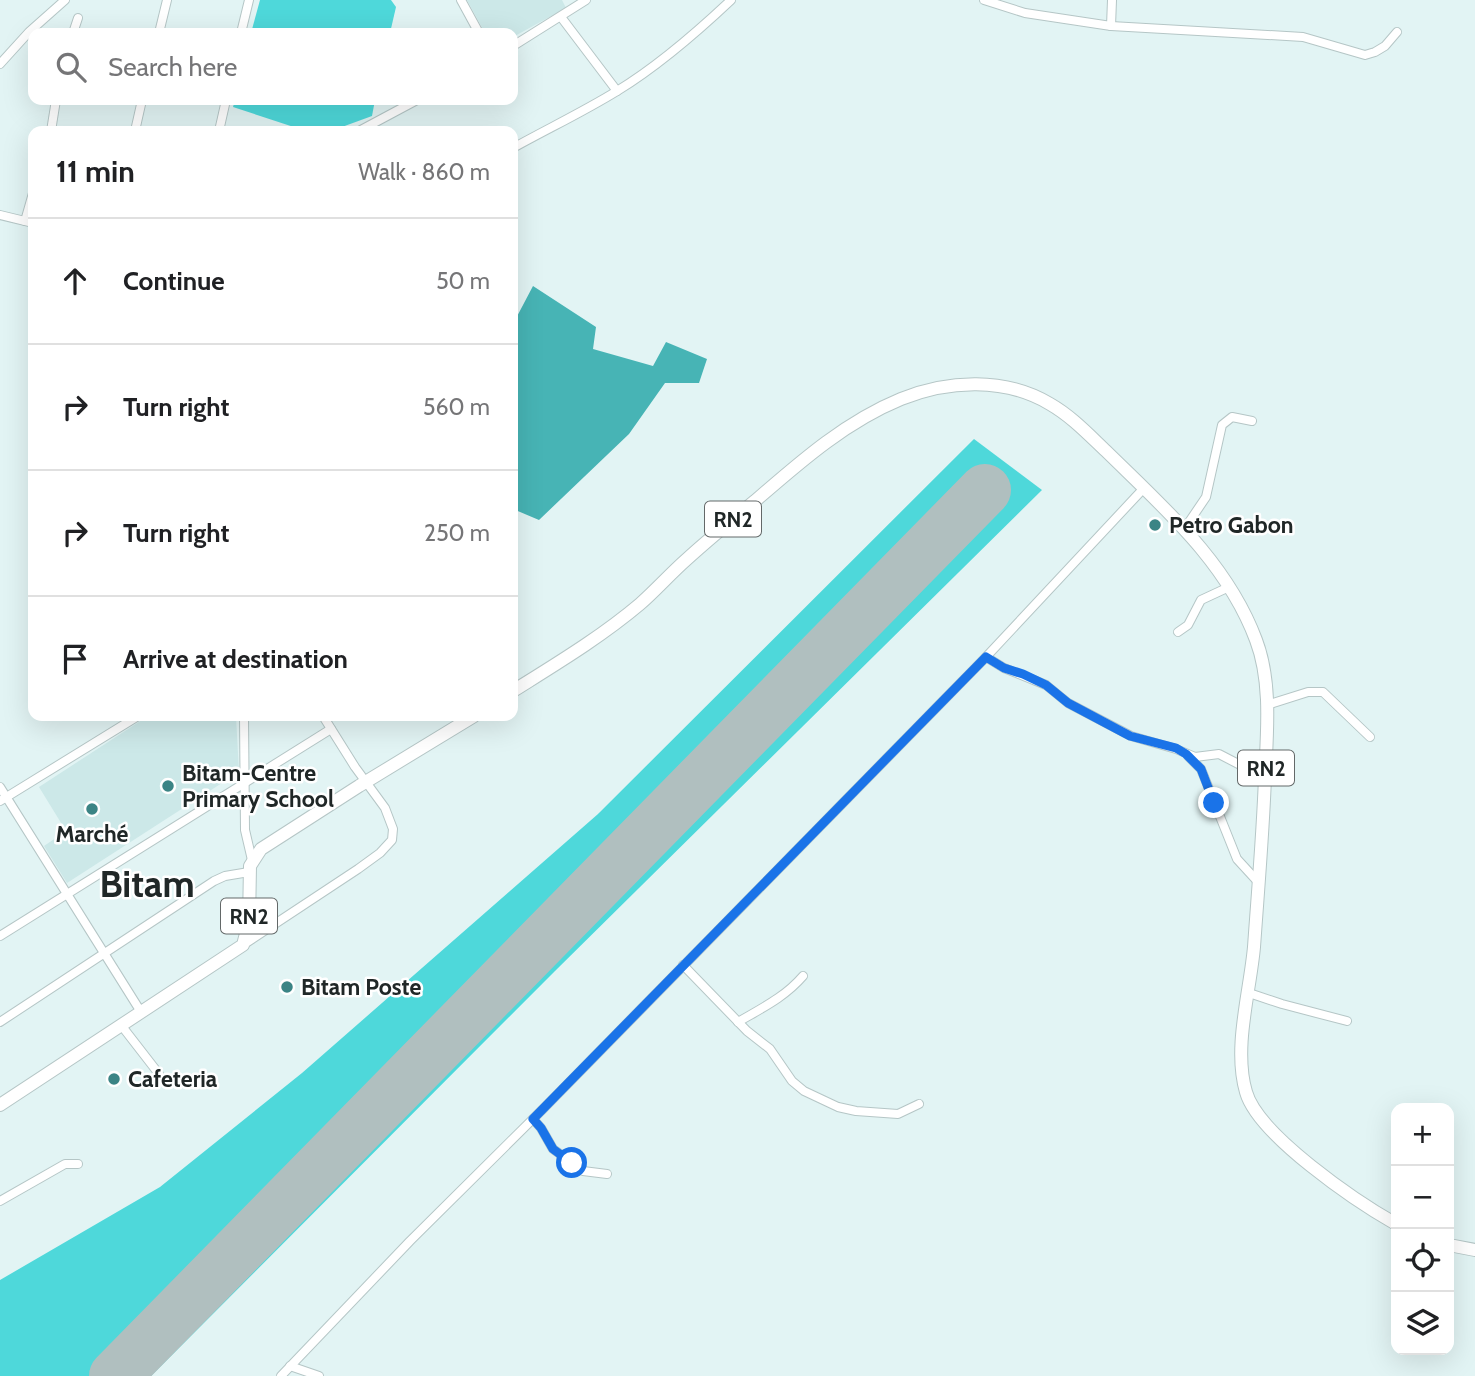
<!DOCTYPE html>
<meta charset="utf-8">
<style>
body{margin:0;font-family:Cabin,sans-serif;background:#f2f2f2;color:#202124}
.controls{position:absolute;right:21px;bottom:21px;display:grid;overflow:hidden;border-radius:14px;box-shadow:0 7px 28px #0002}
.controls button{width:63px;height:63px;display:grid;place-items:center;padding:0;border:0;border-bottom:2px solid #e0e0e0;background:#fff;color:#202124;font:35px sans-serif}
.stop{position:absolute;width:21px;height:21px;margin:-16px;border:5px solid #1a73e8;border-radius:50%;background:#fff}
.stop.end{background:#1a73e8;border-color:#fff;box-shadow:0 2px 7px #0008}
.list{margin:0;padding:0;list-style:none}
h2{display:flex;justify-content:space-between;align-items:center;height:91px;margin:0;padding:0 28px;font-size:30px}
h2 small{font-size:23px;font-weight:400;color:#757577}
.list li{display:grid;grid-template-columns:46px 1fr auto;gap:21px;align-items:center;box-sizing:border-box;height:126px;padding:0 28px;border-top:2px solid #e0e0e0}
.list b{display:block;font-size:26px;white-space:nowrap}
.list em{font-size:23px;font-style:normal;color:#757577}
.icon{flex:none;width:38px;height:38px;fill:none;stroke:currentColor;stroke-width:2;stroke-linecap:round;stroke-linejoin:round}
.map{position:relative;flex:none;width:1475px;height:1376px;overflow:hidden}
.search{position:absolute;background:#fff;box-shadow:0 7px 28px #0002;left:28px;top:28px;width:490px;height:77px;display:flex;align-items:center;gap:18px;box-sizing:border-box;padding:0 24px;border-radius:14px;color:#757577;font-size:26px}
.panel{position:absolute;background:#fff;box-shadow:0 7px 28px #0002;left:28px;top:126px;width:490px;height:595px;border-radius:14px}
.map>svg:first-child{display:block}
</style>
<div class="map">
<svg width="1475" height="1376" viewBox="0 0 1475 1376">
<rect width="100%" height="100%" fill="#e2f4f4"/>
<g fill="#cce8e8">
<polygon points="467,0 562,0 566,8 513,37 513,33 485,33"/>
<polygon points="148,716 236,716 239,772 67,883 44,846 66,831 39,787"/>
</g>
<g fill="#4ed8da">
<polygon points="260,0 391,0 396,7 390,33 251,33"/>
<polygon points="235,100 375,100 372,116 331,131 306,131 233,107"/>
<polygon points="974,439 1042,490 555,971 151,1376 0,1376 0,1280 160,1187 302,1073 598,814"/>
</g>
<polygon fill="#47b4b5" points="533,286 596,327 593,349 653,366 666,342 707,359 699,383 665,383 629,434 539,520 513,509 513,324"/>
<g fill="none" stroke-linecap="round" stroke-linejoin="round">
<polyline stroke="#b0bfbf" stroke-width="52" points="115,1376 985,490"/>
<defs>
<g id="minor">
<polyline points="461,0 479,33"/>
<polyline points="984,0 1025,13 1111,26 1303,37 1365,55 1375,52 1385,46 1397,32"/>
<polyline points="561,17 617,91"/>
<polyline points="1111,26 1112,0"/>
<polyline points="73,33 78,18"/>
<polyline points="159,33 167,0"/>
<polyline points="241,33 249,0"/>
<polyline points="513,46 586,0"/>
<polyline points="0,64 29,32 65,0"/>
<polyline points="51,131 56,100"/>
<polyline points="135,131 142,100"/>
<polyline points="219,131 226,100"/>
<polyline points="359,131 417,100"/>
<path d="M513 148C547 129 583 112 617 91 658 66 696 33 731 0"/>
<polyline points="0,215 33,223"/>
<polyline points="25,221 33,193"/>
<polyline points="1185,528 1206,497 1222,425 1232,417 1252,421"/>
<polyline points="1178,632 1188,625 1201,600 1229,587"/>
<polyline points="986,657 1004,668 1046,685 1068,703 1131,736 1176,749 1195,757 1219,754 1246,768 1265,775"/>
<polyline points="1267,705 1308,692 1323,692 1370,737"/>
<polyline points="244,716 245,830 252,860"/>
<polyline points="1188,756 1201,769 1237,859 1259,883"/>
<polyline points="0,787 141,1012"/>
<polyline points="0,801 138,716"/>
<polyline points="0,936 331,729"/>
<polyline points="243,945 358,869 380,853 392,840 393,829 385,808 355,767 323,716"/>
<polyline points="683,965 747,1031 770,1049 792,1081 804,1091 838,1107 856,1111 898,1114 919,1104"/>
<polyline points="1249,993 1282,1004 1347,1021"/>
<polyline points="0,1022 214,881 225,876 249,872"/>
<path d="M738 1022C762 1008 785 997 803 976"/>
<polyline points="121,1025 159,1074"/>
<polyline points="533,1119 541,1128 553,1149 560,1154 583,1171 607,1174"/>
<polyline points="0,1201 65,1164 78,1164"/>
<polyline points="290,1366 319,1376"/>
<polyline points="281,1376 410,1241 544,1108 986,657 1144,488"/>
</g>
<g id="trunk">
<path d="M513 691C556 664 601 637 640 604 656 590 671 573 687 559 709 539 732 520 755 501 800 462 845 422 901 399 948 380 1005 377 1050 404 1071 416 1088 434 1106 451 1163 507 1227 562 1256 640 1272 682 1267 732 1265 777 1263 833 1258 890 1254 947 1250 992 1233 1048 1246 1092 1258 1135 1357 1202 1396 1224"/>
<polyline points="0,1105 243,945 249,922 250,866 261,849 359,786 474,716"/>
<polyline points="1449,1245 1475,1250"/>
</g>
</defs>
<use href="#minor" stroke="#b5c6c6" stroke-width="10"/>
<use href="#trunk" stroke="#b5c6c6" stroke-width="14"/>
<use href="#minor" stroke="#fff" stroke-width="8"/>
<use href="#trunk" stroke="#fff" stroke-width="12"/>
</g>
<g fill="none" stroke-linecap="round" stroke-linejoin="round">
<polyline stroke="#1a73e8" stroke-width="9" points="572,1163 553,1149 541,1128 533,1119 986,657 1004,668 1023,674 1046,685 1068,703 1130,736 1176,748 1186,754 1201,769 1214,803"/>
</g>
<g fill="#3b8485" stroke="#fff" stroke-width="2.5">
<circle cx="1155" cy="525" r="7"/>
<circle cx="168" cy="786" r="7"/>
<circle cx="92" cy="809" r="7"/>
<circle cx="287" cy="987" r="7"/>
<circle cx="114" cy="1079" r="7"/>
</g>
<g text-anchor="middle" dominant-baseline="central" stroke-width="5" stroke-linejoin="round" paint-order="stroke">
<g fill="#fff" stroke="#636868" stroke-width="2">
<rect x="705" y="501.5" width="56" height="35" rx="5"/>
<rect x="1238" y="750.5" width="56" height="35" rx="5"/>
<rect x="221" y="898.5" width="56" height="35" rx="5"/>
</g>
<g font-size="21" font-weight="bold" fill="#202727">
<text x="733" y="519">RN2</text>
<text x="1266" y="768">RN2</text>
<text x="249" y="916">RN2</text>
</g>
<g font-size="23" font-weight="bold" fill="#202727" stroke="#fff" text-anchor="start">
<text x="1169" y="525">Petro Gabon</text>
<text x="182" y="773">Bitam-Centre<tspan x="182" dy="26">Primary School</tspan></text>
<text x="92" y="834" text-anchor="middle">Marché</text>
<text x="301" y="987">Bitam Poste</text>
<text x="128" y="1079">Cafeteria</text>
</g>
<g font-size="37" font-weight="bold" fill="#202727" stroke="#fff">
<text x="147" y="883">Bitam</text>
</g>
</g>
</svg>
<div class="controls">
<button>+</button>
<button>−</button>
<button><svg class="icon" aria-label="locate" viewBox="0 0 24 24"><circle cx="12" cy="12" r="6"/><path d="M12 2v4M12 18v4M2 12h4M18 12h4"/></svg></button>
<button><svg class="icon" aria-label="layers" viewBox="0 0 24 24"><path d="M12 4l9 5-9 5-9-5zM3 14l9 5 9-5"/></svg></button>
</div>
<div class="stop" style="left:572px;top:1163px"></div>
<div class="stop end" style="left:1214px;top:803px"></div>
<div class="search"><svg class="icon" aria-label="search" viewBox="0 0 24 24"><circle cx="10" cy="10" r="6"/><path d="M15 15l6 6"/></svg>Search here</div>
<section class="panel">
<h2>11 min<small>Walk · 860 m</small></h2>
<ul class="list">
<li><svg class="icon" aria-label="ahead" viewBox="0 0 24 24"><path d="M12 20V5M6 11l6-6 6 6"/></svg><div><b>Continue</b></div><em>50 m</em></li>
<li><svg class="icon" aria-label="right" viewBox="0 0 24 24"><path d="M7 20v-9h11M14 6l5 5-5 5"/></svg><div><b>Turn right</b></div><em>560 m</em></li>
<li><svg class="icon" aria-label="right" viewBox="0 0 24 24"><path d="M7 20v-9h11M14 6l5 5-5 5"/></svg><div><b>Turn right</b></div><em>250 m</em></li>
<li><svg class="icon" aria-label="arrive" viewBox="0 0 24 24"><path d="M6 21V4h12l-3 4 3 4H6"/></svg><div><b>Arrive at destination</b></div></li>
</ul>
</section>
</div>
